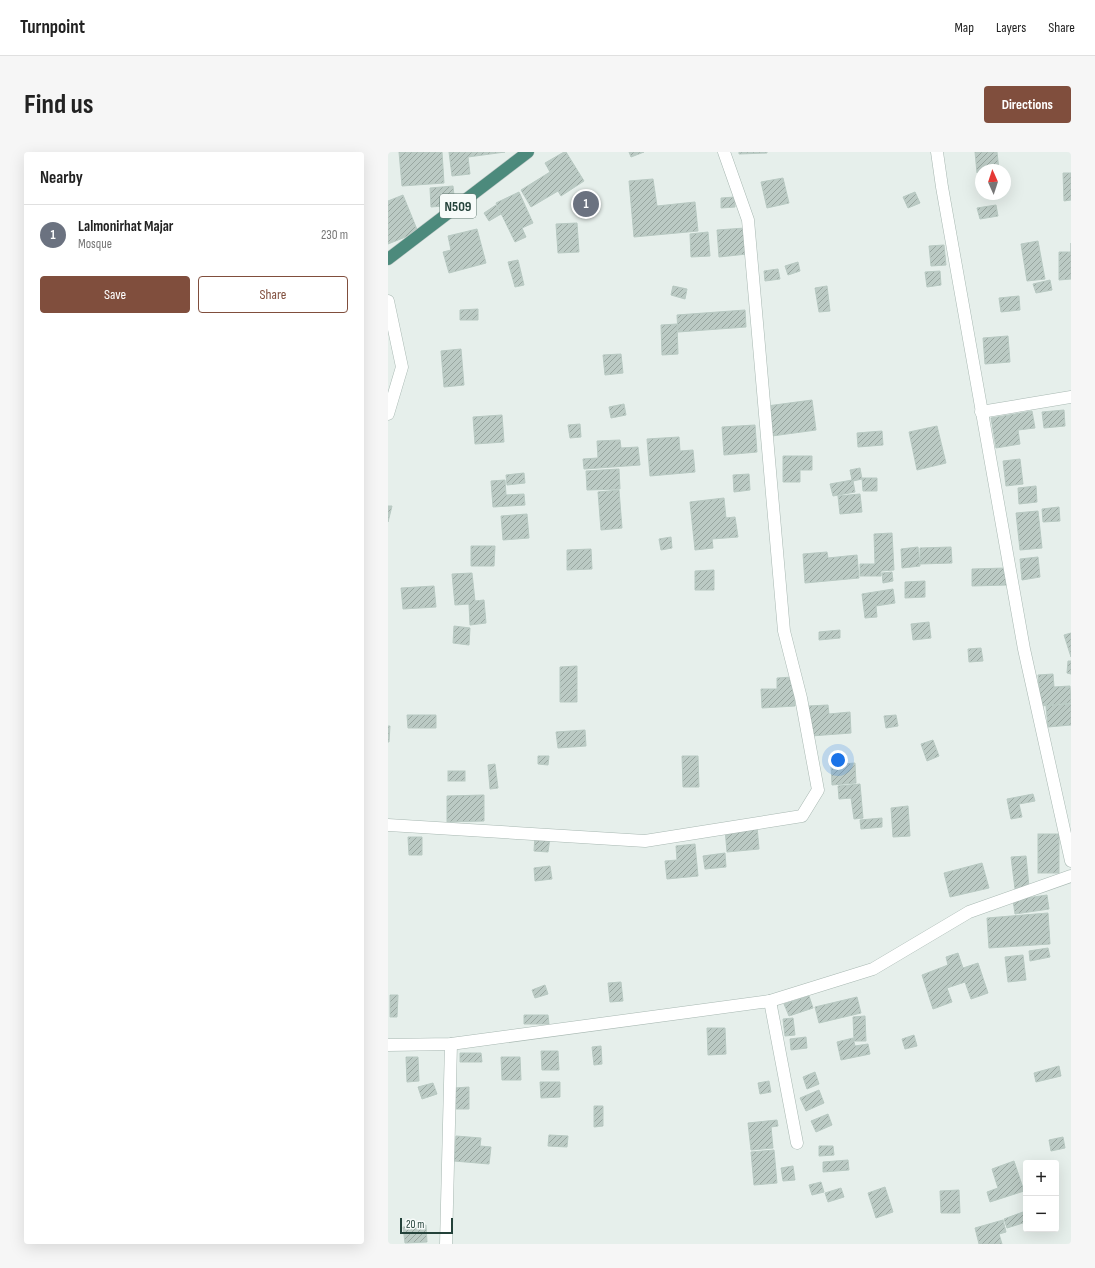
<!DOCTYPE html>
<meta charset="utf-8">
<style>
body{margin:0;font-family:"Sofia Sans Condensed",sans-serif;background:#f6f6f6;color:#222}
.controls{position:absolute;right:12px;bottom:12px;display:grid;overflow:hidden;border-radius:4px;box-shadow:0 4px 16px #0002}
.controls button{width:36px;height:36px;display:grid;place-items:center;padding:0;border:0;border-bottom:1px solid #e0e0e0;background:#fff;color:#222;font:20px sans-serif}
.compass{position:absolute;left:587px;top:12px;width:36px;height:36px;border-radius:50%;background:#fff;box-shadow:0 4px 16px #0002;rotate:357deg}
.scale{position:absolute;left:12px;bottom:10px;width:53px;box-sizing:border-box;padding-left:4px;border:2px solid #24423a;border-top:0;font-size:11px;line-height:14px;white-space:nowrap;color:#24423a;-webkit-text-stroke:3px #f7fbf9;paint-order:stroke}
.you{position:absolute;left:450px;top:608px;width:14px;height:14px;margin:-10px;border:3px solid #fff;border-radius:50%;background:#1a73e8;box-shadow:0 0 0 6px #1a73e833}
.badge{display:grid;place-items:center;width:26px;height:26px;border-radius:50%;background:#804e3d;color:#fff;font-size:13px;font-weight:700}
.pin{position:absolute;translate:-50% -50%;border:2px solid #fff;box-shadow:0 1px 4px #0006}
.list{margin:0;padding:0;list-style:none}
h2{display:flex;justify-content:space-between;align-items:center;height:52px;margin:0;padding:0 16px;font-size:17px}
h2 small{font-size:13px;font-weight:400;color:#767676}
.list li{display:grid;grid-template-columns:26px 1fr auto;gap:12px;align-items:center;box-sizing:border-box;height:60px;padding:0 16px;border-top:1px solid #e0e0e0}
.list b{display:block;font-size:15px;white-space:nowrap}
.list p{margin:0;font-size:13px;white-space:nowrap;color:#767676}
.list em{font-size:13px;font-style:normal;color:#767676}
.actions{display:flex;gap:8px;padding:12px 16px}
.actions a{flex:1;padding:9px 0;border:1px solid #804e3d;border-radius:4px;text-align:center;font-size:14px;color:#804e3d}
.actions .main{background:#804e3d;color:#fff}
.map{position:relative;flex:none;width:683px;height:1092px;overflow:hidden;border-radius:4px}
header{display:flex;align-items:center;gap:24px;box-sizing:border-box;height:56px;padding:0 20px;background:#fff;border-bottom:1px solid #e0e0e0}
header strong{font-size:19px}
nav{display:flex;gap:22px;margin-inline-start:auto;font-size:14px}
.intro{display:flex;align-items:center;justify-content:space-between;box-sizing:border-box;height:96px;padding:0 24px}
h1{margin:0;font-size:28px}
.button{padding:10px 18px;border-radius:4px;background:#804e3d;color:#fff;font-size:14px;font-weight:700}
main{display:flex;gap:24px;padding:0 24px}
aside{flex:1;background:#fff;border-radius:4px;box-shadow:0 4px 16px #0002}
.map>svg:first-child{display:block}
</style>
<header>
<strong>Turnpoint</strong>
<nav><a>Map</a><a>Layers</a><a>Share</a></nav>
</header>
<div class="intro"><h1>Find us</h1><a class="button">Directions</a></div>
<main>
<aside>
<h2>Nearby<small></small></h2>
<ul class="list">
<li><span class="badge" style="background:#6b7280">1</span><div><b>Lalmonirhat Majar</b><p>Mosque</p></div><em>230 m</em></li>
</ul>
<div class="actions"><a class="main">Save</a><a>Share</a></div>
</aside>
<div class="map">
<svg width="683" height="1092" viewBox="0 0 683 1092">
<defs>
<pattern id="building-hatch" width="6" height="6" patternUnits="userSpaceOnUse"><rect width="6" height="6" fill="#bbcac4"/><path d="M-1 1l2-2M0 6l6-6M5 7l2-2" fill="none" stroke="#98a6a0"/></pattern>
</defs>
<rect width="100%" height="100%" fill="#e6efeb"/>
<g fill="url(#building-hatch)" stroke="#b8c9c2">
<polygon points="11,0 54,0 56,31 14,34"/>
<polygon points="61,0 117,0 80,5 82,22 64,24"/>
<polygon points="176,0 178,0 196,29 173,44 170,39 143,55 133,38 162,20 157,11"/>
<polygon points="241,0 256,0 243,5"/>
<polygon points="351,0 379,0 379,1 351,2"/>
<polygon points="587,0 609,0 611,18 593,18 593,21 589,21"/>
<polygon points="675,21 683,21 683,48 676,49"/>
<polygon points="395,26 401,51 379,56 373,30"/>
<polygon points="265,27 269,54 307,50 310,79 246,85 241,29"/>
<polygon points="65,34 67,53 43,55 42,36"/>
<polygon points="131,40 145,71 134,76 138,85 127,90 108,51"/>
<polygon points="527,40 532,51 520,56 515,45"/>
<polygon points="15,43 30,80 0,92 0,49"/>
<polygon points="347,45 347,55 333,56 333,46"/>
<polygon points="108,53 113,62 101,69 96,61"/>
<polygon points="608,53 610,64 592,67 589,56"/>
<polygon points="189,71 191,100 170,101 168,72"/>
<polygon points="357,76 359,102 331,105 329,78"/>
<polygon points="89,77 98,111 61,121 55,100 63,98 60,84"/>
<polygon points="320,80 322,104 303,105 302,82"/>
<polygon points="650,89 657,127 639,129 633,92"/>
<polygon points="683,91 683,127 671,128 671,100 683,100"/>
<polygon points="556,93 558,113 543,114 541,94"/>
<polygon points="130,108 136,133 127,135 120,110"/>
<polygon points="410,110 412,119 400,123 397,114"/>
<polygon points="390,117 392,127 377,129 376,119"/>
<polygon points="552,119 553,133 539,135 537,120"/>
<polygon points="662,128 664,138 648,141 645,132"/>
<polygon points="285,134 299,137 297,147 283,143"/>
<polygon points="439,134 442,159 431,160 427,136"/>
<polygon points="631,144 632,158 613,160 611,146"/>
<polygon points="90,157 90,168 72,168 72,158"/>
<polygon points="357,158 358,175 290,180 289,163"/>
<polygon points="289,172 290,202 274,203 273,173"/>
<polygon points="620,184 622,210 597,212 595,186"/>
<polygon points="73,197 76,233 56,235 53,199"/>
<polygon points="233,202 235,221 217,223 215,203"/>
<polygon points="424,248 428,278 384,284 379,254"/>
<polygon points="236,252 238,263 223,266 221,255"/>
<polygon points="676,258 677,274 656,276 654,260"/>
<polygon points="644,259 647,276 630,278 632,292 608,296 603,266"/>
<polygon points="114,263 116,290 87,292 85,265"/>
<polygon points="192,272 193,285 182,286 180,273"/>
<polygon points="367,273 369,300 336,303 334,275"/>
<polygon points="549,274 558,311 529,318 521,280"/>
<polygon points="494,279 495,293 470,295 469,281"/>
<polygon points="291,285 292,299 305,298 307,320 262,324 259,287"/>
<polygon points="232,288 233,296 250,295 252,313 196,317 195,307 210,306 209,289"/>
<polygon points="395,304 424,304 424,318 412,318 412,330 395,330"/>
<polygon points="632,307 635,332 618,334 615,309"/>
<polygon points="472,316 474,327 465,329 467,340 445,344 442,332 464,328 462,318"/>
<polygon points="231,317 232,337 199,338 198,319"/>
<polygon points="136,321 137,331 119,333 118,323"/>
<polygon points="361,322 362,338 346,340 345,323"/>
<polygon points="474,326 489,326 489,339 475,339"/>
<polygon points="117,328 118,343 136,342 137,353 105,355 103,329"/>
<polygon points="648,334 649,350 631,352 630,336"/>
<polygon points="231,338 234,376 213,378 210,340"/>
<polygon points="472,342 474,360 452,362 450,344"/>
<polygon points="336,346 338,366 347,365 350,385 324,387 325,396 307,398 302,350"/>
<polygon points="0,354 4,354 0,370"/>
<polygon points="671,355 672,369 655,370 654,357"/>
<polygon points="650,359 654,396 632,398 628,361"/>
<polygon points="139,362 141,386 115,388 113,364"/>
<polygon points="504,381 506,418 493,419 493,424 472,424 472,412 487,412 486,382"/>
<polygon points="283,385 284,396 273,398 271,387"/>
<polygon points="83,394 107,394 106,414 83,414"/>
<polygon points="530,395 532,414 514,416 513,397"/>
<polygon points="563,395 564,411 532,412 532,396"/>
<polygon points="203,397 204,417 179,418 179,398"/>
<polygon points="439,400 440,406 469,403 471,426 417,431 415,402"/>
<polygon points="650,405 652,425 634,428 632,407"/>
<polygon points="618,416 619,433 584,434 584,417"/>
<polygon points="326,418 326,438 307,438 307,419"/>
<polygon points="504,420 505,429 495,431 494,421"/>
<polygon points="84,421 87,449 96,448 98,471 82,473 81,452 67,453 64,422"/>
<polygon points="537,429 537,445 517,446 517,430"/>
<polygon points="46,434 48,455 15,457 13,436"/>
<polygon points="505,437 507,451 488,454 489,465 477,466 474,442"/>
<polygon points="541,470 543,486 525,488 523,472"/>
<polygon points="66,474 82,476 81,493 65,491"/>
<polygon points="452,478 452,486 431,488 431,480"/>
<polygon points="683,481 683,505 676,483"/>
<polygon points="593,496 595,509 581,510 580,497"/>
<polygon points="680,509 683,509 683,522 679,521"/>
<polygon points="189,514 189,550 172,550 172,515"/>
<polygon points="665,522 666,535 682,534 683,551 653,554 650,523"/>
<polygon points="405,525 407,554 374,556 373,537 389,537 389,526"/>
<polygon points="683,552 683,573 660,575 658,554"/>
<polygon points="440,553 441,562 462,560 463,581 423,584 420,554"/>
<polygon points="19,563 48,563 48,576 20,576"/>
<polygon points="508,563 510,574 498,576 496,564"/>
<polygon points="0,574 2,574 1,590 0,590"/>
<polygon points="197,578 198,594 170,596 168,580"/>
<polygon points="545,588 551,604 539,609 533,592"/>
<polygon points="150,604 161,604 160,613 150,612"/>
<polygon points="294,604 310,604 311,635 295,635"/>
<polygon points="467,611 468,631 444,633 443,613"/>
<polygon points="107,612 110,636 102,637 100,613"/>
<rect x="60" y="619" width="17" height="10"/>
<polygon points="472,632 475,666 466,667 463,646 451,647 450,634"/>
<polygon points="645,642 647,649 631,652 634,665 623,667 619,647"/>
<polygon points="96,643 96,669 59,670 59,644"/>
<polygon points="520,654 522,684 505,685 503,656"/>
<polygon points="494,666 494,675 473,677 472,668"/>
<polygon points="369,674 371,697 339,700 337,677"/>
<rect x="650" y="682" width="21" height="39"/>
<polygon points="147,683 162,685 160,700 146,699"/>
<polygon points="20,685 34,685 34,703 21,703"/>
<polygon points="307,692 310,724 279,727 277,709 289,708 288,694"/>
<polygon points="337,701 338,715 317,717 315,704"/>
<polygon points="638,704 641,735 627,737 623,705"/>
<polygon points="594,711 601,736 562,745 556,721"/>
<polygon points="162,714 164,727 147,729 146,716"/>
<polygon points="659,743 661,757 627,762 625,748"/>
<polygon points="660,761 662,792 601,796 599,766"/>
<polygon points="660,796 662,805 642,809 641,799"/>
<polygon points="570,801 575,816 590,811 600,841 583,847 577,830 559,836 564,850 545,857 534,823 560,813 558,805"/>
<polygon points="635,803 638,828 620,830 617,805"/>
<polygon points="233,830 235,849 222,850 220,831"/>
<polygon points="157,833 160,842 147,846 144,838"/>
<polygon points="2,843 10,843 9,865 2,865"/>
<polygon points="421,844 425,856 401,864 396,852"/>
<polygon points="469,845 473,861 431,871 427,855"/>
<polygon points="136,863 160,863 161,872 136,872"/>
<polygon points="477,864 478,889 466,889 465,865"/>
<polygon points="405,866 407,883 397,884 395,867"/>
<polygon points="319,876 337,876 338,902 320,903"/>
<polygon points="526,883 529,894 517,897 514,887"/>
<polygon points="418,885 419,896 403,898 402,887"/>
<polygon points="465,886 467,894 480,892 482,902 453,908 449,890"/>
<polygon points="213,894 214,912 206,913 204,895"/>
<polygon points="153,899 170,899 171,918 154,918"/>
<polygon points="72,901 93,901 94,910 72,910"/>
<polygon points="18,905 30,905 31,929 19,930"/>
<polygon points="113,905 132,905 133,928 114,928"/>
<polygon points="671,914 673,924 648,930 646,921"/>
<polygon points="427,920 431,932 419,937 415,925"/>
<polygon points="381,929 383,940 372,942 370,931"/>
<polygon points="152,930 172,930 172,945 153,946"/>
<polygon points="45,931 49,942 34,947 30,935"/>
<polygon points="81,935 81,957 68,957 67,936"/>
<polygon points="431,938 436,951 418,959 412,946"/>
<polygon points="206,954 215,954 215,974 206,975"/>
<polygon points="440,962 444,973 428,980 423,969"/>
<polygon points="389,968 390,974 383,975 385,996 363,998 360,971"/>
<polygon points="161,983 180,984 179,995 160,994"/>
<polygon points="68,984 93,986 92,994 103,995 101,1012 66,1009"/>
<polygon points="675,985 677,996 663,999 661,988"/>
<polygon points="431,994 445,994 446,1003 431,1004"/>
<polygon points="386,998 389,1031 366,1033 363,1000"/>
<polygon points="460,1008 461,1018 435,1020 435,1010"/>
<polygon points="626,1009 636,1039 602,1050 599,1040 610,1036 604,1017"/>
<polygon points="405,1014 407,1028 395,1029 393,1016"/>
<polygon points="433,1030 436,1040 424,1043 421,1033"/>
<polygon points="497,1035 505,1060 488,1066 480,1041"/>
<polygon points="453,1036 456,1045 440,1050 437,1041"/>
<polygon points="571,1038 572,1061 553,1061 552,1039"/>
<polygon points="635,1060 638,1070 619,1076 616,1067"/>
<polygon points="615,1068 618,1080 611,1082 614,1092 591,1092 587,1076"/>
<polygon points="38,1073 39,1090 17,1091 15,1075"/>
</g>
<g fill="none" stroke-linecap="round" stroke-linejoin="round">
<defs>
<g id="minor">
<polyline points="549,0 554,35 636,497 683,709"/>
<polyline points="0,149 14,215 0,262"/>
<polyline points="593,260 683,245"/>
<polyline points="0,673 257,689 414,664 430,638 413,546 396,479 360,68 336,0"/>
<polyline points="382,849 409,991"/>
<polyline points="0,893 63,892 382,849 485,817 581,760 683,724"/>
<polyline points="58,1092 63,892"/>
</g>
<polyline id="trunk" points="0,107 140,0"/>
</defs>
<use href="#minor" stroke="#a8b8b2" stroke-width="13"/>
<use href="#trunk" stroke="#c2cac8" stroke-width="13"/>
<use href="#minor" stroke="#fff" stroke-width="12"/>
<use href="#trunk" stroke="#4c8a7c" stroke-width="12"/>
</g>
<g text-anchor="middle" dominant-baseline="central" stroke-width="4" stroke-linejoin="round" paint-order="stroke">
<rect fill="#f7fbf9" stroke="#637a73" stroke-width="1" x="52" y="42" width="36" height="24" rx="3"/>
<g font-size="14" font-weight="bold" fill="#24423a">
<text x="70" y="54">N509</text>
</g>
</g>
</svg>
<div class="controls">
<button>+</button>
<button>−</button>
</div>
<svg class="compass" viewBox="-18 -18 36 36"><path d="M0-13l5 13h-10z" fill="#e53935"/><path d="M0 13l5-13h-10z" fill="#767676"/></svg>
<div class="scale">20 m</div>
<div class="you"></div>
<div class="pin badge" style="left:198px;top:52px;background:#6b7280">1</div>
</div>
</main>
